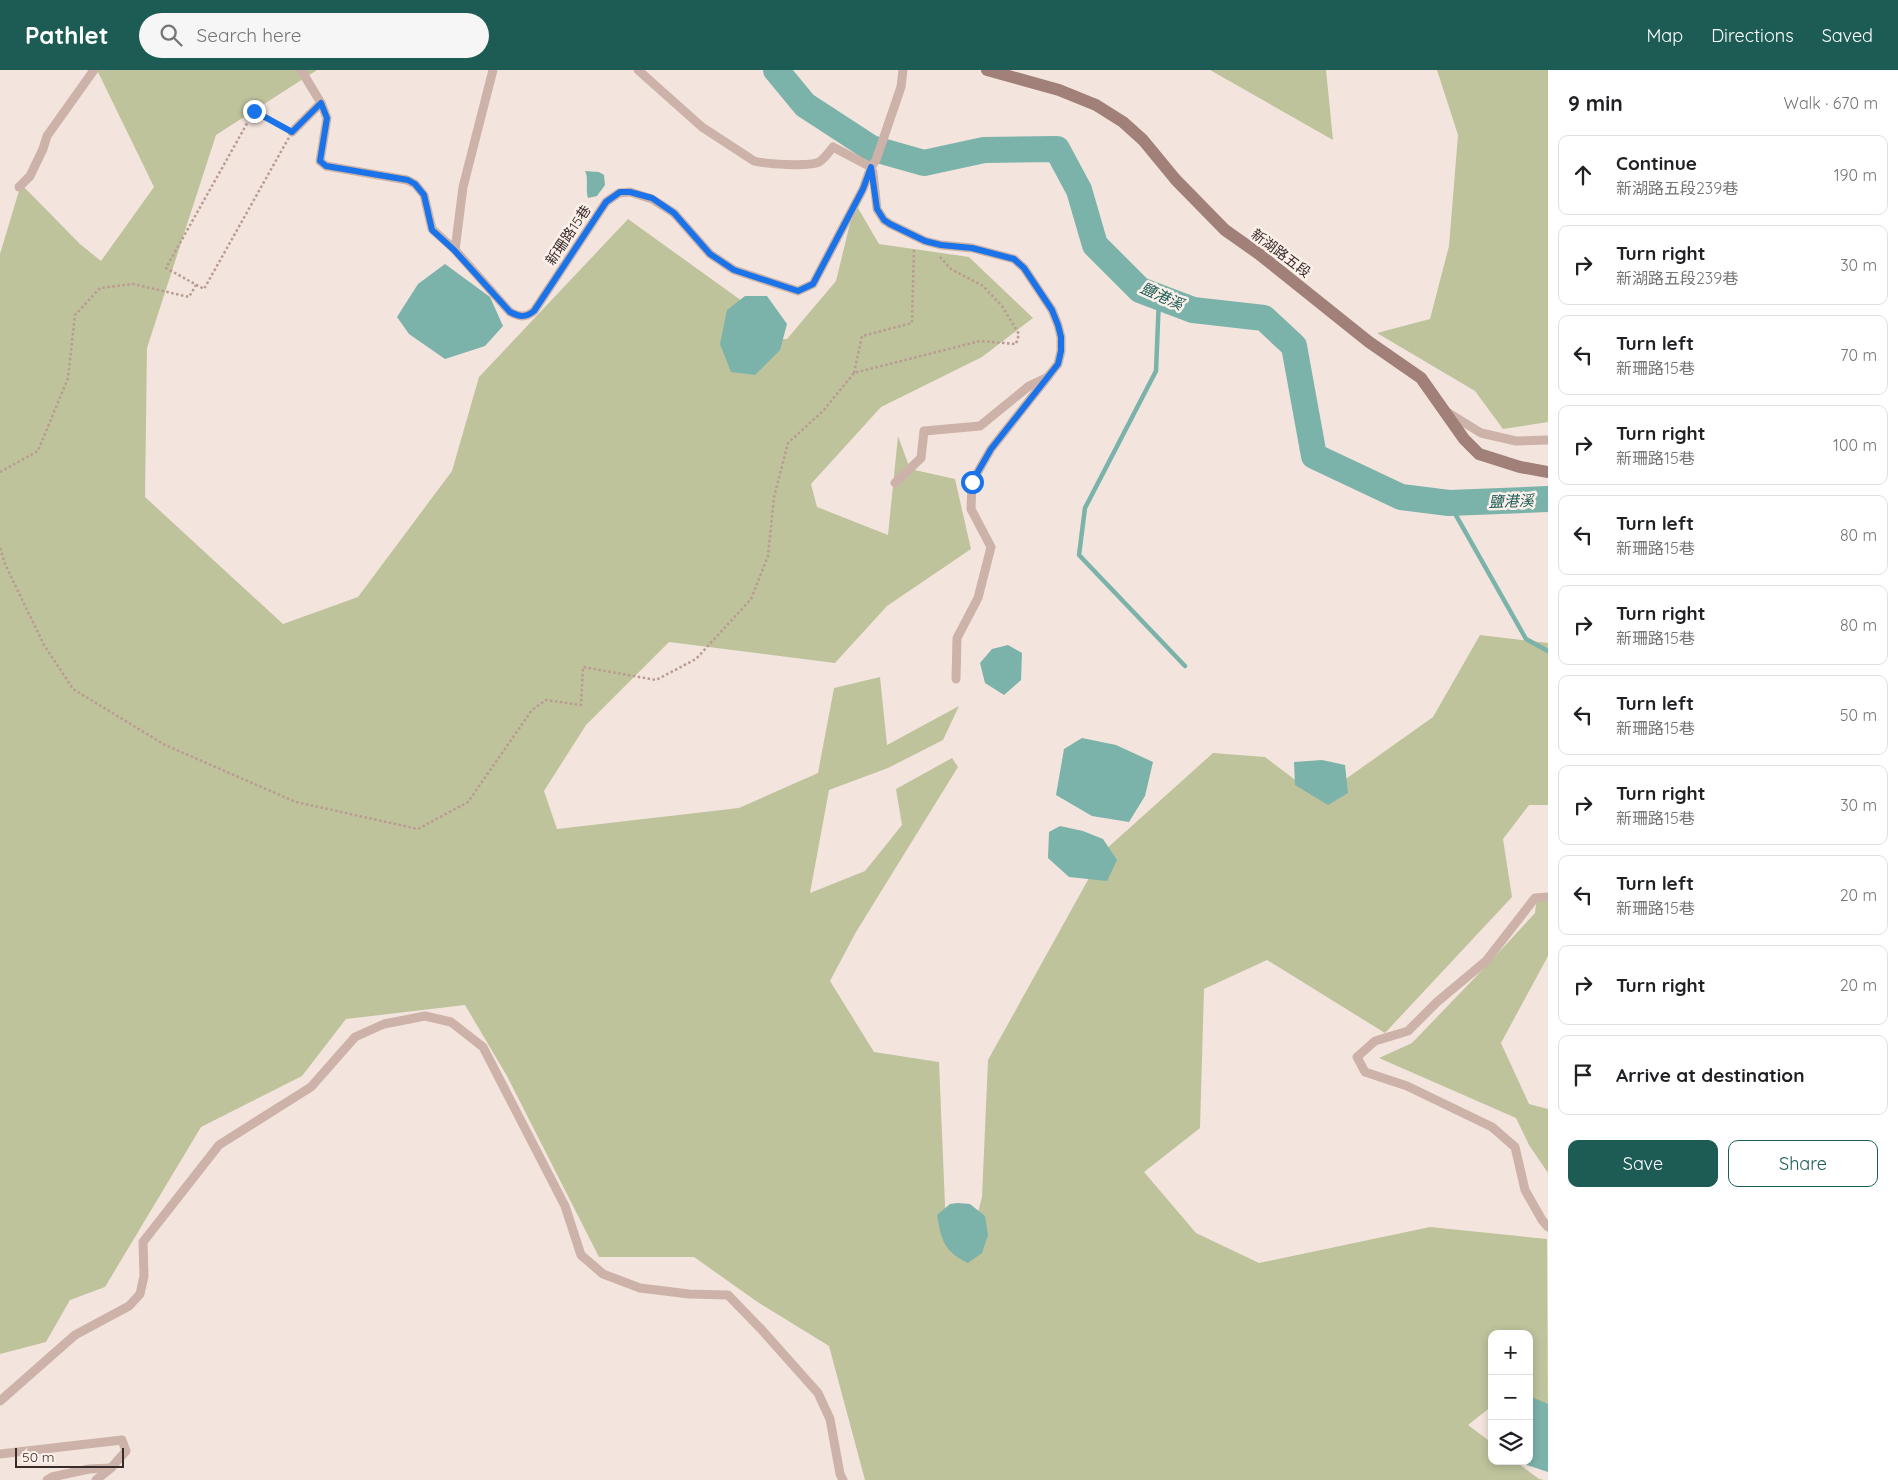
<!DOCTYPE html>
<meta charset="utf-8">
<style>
body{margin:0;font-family:Quicksand,"Noto Sans TC",sans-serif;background:#f6f6f6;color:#202124}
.controls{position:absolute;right:15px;bottom:15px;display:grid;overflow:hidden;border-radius:10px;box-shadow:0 2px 8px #0003}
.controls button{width:45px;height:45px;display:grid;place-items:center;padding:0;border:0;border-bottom:1px solid #e0e0e0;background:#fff;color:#202124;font:25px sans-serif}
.scale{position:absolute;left:15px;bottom:12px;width:109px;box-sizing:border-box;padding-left:5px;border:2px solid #392b29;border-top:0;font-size:14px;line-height:18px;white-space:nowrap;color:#392b29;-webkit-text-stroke:4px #fbf0ea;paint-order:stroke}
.stop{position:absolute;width:15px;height:15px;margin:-11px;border:4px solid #1a73e8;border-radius:50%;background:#fff}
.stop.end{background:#1a73e8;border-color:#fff;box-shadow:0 1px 5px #0008}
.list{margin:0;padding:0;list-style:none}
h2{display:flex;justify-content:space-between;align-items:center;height:65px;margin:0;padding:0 20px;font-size:21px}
h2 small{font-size:16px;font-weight:400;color:#757577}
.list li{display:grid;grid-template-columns:32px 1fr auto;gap:15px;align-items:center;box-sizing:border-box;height:80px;margin:0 10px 10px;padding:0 10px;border:1px solid #e0e0e0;border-radius:10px}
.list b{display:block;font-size:19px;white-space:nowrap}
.list p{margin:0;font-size:16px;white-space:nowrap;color:#757577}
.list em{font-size:16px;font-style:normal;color:#757577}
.actions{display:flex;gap:10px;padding:15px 20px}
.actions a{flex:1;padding:11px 0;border:1px solid #1c5c55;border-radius:10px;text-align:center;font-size:18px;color:#1c5c55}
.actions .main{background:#1c5c55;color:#fff}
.icon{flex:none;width:28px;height:28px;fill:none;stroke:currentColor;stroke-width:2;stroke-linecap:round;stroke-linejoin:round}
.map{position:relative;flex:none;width:1548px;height:1410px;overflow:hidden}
header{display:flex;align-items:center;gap:30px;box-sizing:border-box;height:70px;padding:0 25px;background:#1c5c55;color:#fff}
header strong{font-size:24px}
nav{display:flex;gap:28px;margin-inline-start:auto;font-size:18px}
.search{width:350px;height:45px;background:#f6f6f6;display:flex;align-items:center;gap:12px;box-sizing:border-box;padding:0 18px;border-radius:28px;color:#757577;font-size:19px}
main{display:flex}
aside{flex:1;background:#fff}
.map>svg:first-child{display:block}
</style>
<header>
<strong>Pathlet</strong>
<div class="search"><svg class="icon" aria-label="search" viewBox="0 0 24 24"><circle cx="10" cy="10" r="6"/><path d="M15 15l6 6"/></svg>Search here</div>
<nav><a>Map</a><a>Directions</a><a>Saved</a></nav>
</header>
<main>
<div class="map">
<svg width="1548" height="1410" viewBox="0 0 1548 1410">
<rect width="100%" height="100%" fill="#f3e5dd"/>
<g fill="#bec39c">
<polygon points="97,0 317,0 216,65 147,278 145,427 283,554 358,527 452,401 479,307 628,149 742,231 746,270 787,269 836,211 855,133 879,174 969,187 1033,248 982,287 881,337 811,414 817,437 888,465 898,366 910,399 955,409 971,479 887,536 835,593 669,572 586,655 544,721 557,759 739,738 818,703 834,618 880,607 887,675 959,636 943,670 888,698 829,720 810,823 865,801 902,755 896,719 952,688 958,697 856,862 830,911 874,982 939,992 946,1159 970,1174 982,1127 988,990 1104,781 1213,683 1265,687 1319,728 1433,647 1480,565 1548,573 1548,735 1529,735 1503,769 1512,827 1385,963 1267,890 1204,919 1200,1058 1144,1102 1196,1163 1259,1193 1430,1157 1547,1169 1548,1349 1529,1340 1529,1264 1492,1264 1492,1336 1468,1355 1492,1373 1492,1391 1515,1391 1539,1409 1544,1410 865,1410 829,1276 759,1233 694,1187 599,1187 507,1006 465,935 346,949 302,1006 201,1057 105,1217 70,1230 46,1272 0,1284 0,184 21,114 80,174 101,191 154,117"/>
<polygon points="1210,0 1326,0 1333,70"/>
<polygon points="1437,0 1548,0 1548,352 1503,359 1475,321 1377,263 1430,249 1449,176 1458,65"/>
<polygon points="1537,826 1548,829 1548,886 1501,973 1529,1034 1548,1039 1548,1103 1529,1075 1516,1048 1379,988 1412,973 1489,893 1535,843"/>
</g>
<g fill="#7bb2aa">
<path d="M585 101 599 102 604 105 605 115 597 126 588 128C585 119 589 108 585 101Z"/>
<polygon points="445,194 490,227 503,256 485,276 445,289 409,264 397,247 418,214"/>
<polygon points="745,226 767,226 787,254 780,280 755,305 731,302 720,274 727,240"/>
<polygon points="1008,575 1022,583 1021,610 1004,625 985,613 980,593 992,579"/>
<polygon points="1082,668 1116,675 1153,692 1145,726 1129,752 1092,746 1056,725 1064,679"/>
<polygon points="1322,690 1345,695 1348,723 1328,735 1295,715 1294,692"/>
<polygon points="1060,756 1083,761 1103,769 1117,790 1107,811 1069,807 1048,788 1049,762"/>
<path d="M958 1133 970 1134 985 1146 988 1165 982 1183 968 1193C944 1182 941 1169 937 1145L950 1134Z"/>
<polygon points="1529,1326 1548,1334 1548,1402 1527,1395 1521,1391 1529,1391"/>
</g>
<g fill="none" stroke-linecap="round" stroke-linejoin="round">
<g stroke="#7bb2aa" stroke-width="4.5">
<polyline points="1159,227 1156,301 1085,438 1079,485 1185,596"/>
<polyline points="1449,433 1526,569 1548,581"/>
</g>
<polyline stroke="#7bb2aa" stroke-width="26" points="776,0 805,35 871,78 924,93 984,80 1057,79 1079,120 1095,175 1140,220 1193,240 1264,248 1294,276 1314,386 1401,427 1449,433 1548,429"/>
<g stroke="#b89b92" stroke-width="2.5" stroke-dasharray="2.5 2.5" stroke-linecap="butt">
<polygon points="254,41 292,62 204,219 166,198"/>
<polyline points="854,303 862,266 912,253 914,179"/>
<polyline points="0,402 38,381 68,308 75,245 100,218 133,214 189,227 196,215"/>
<polyline points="0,478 5,494 44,575 73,619 165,675 296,732 418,759 468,732 532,640 546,630 581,635 583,597 656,610 696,589 751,529 768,486 774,427 788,373 823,341 854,303 980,271 1016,274 1019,264 1002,236 983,216 951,199 939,186"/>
</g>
<g stroke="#ccb2a8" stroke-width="9">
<path d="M638 0 702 57 754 91C765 94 809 97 819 92 824 89 829 82 833 77L871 97 873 103 877 139 884 150 890 154 925 171 941 175 972 178 1014 189 1024 198 1052 240 1058 255 1061 267V281L1058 294 991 379 972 412 971 439 991 477 978 528 957 568 956 609"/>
<path d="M321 33 327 48 320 91 326 96 407 110 415 114 424 125 432 159 455 180 510 242C520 247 525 248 534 241L606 132 619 123 630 122 652 129 674 143 710 184 734 200 798 221 813 214 863 119 871 97 876 90 901 17 903 0"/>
<polyline points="292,62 321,33 301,0"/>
<polyline points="19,117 30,106 43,79 47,66 94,0"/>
<polyline points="455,180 463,117 493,0"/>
<polyline points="1447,342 1481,363 1516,371 1548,370"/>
<polyline points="895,413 921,388 924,361 980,356 1029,316 1048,307"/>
<polyline points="1548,827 1535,828 1486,891 1437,932 1408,961 1375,971 1357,987 1365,1002 1407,1016 1492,1057 1515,1077 1525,1120 1542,1150 1548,1157"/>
<polyline points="0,1331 75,1265 129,1236 140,1224 144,1206 143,1172 219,1075 311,1017 355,967 384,954 425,946 451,952 483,977 565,1136 581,1185 603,1204 640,1218 689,1224 728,1225 761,1259 818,1323 830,1349 840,1404 843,1410"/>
<polyline points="0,1384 122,1370 126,1381 111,1398 96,1410"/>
<polyline points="47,1410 52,1407 89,1399 111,1398"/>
</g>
<polyline stroke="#a08079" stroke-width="12" points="987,0 1059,20 1096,35 1123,52 1143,70 1176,110 1225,160 1259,184 1369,272 1421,308 1464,369 1479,384 1520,397 1548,402"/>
</g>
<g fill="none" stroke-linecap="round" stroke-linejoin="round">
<path stroke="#1a73e8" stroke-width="6" d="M254 41 292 62 321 33 327 48 320 91 326 96 408 110 415 114 424 125 432 160 454 180 510 242C520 247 525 248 534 241L606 132 620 122H630L652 128 674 143 710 184 734 200 798 221 813 214 863 119 871 97 877 139 884 150 890 154 925 171 941 175 972 178 1014 189 1024 198 1052 240 1058 255 1061 267V281L1058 294 991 379 972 412"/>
</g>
<g text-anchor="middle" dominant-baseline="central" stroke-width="5" stroke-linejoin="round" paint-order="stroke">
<g font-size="14" fill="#392b29" stroke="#fbf0ea">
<text transform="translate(568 165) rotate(-56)">新珊路15巷</text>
<text transform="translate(1281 183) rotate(37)">新湖路五段</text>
</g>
<g font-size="15" font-style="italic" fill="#1c5c55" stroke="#fbf0ea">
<text transform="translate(1162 226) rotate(24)">鹽港溪</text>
<text transform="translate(1511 431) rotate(-2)">鹽港溪</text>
</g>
</g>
</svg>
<div class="controls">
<button>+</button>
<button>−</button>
<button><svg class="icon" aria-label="layers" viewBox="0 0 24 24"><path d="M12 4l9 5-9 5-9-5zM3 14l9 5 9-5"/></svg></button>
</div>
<div class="scale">50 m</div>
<div class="stop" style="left:972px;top:412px"></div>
<div class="stop end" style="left:254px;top:41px"></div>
</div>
<aside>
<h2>9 min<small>Walk · 670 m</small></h2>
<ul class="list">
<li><svg class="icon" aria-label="ahead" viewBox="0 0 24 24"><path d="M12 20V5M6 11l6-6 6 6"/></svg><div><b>Continue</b><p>新湖路五段239巷</p></div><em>190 m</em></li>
<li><svg class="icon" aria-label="right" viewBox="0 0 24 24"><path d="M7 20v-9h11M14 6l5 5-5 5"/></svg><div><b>Turn right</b><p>新湖路五段239巷</p></div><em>30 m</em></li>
<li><svg class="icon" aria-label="left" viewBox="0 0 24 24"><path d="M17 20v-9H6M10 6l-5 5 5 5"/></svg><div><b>Turn left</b><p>新珊路15巷</p></div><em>70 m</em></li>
<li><svg class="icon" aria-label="right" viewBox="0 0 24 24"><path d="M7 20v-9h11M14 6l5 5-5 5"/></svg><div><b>Turn right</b><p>新珊路15巷</p></div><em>100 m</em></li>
<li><svg class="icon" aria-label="left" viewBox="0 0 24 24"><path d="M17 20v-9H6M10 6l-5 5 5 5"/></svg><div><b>Turn left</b><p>新珊路15巷</p></div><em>80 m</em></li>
<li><svg class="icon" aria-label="right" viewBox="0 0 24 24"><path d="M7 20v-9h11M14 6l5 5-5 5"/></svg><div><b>Turn right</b><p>新珊路15巷</p></div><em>80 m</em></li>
<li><svg class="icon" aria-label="left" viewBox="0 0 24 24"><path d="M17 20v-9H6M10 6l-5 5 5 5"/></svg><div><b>Turn left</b><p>新珊路15巷</p></div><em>50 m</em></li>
<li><svg class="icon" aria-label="right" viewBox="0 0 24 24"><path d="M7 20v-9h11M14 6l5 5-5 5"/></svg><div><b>Turn right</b><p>新珊路15巷</p></div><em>30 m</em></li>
<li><svg class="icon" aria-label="left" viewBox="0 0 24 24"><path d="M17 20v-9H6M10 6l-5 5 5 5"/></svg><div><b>Turn left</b><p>新珊路15巷</p></div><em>20 m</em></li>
<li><svg class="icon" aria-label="right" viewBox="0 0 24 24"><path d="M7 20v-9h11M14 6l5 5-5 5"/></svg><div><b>Turn right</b></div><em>20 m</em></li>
<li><svg class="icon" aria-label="arrive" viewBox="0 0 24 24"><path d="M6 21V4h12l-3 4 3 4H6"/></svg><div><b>Arrive at destination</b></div></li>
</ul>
<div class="actions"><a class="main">Save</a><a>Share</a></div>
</aside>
</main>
